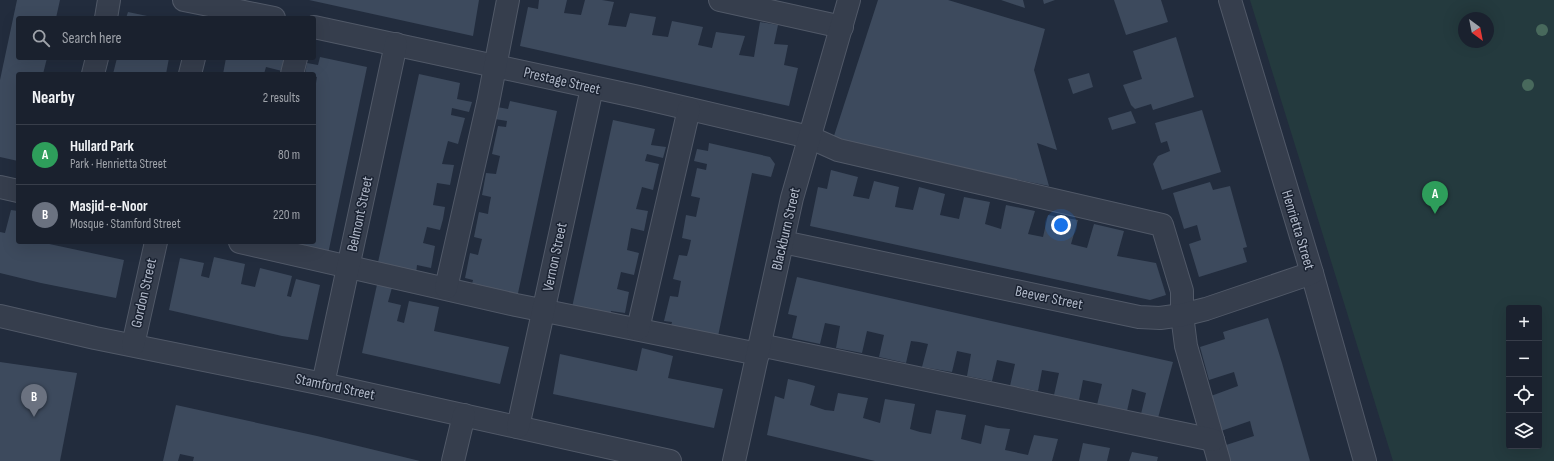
<!DOCTYPE html>
<meta charset="utf-8">
<style>
body{margin:0;font-family:"Sofia Sans Condensed",sans-serif;background:#272e3a;color:#f1f3f6}
.controls{position:absolute;right:12px;bottom:12px;display:grid;overflow:hidden;border-radius:4px;box-shadow:0 4px 16px #0002}
.controls button{width:36px;height:36px;display:grid;place-items:center;padding:0;border:0;border-bottom:1px solid #383e4a;background:#1a212e;color:#f1f3f6;font:20px sans-serif}
.compass{position:absolute;left:1458px;top:12px;width:36px;height:36px;border-radius:50%;background:#1a212e;box-shadow:0 4px 16px #0002;rotate:148deg}
.you{position:absolute;left:1061px;top:225px;width:14px;height:14px;margin:-10px;border:3px solid #fff;border-radius:50%;background:#1a73e8;box-shadow:0 0 0 6px #1a73e833}
.badge{display:grid;place-items:center;width:26px;height:26px;border-radius:50%;background:#81acfd;color:#fff;font-size:13px;font-weight:700}
.pin{position:absolute;translate:-50% -33px;filter:drop-shadow(0 1px 2px #0008)}
.pin::after{content:'';position:absolute;top:21px;width:14px;height:12px;background:inherit;clip-path:polygon(0 0,100% 0,50% 100%)}
.list{margin:0;padding:0;list-style:none}
h2{display:flex;justify-content:space-between;align-items:center;height:52px;margin:0;padding:0 16px;font-size:17px}
h2 small{font-size:13px;font-weight:400;color:#9fa3aa}
.list li{display:grid;grid-template-columns:26px 1fr auto;gap:12px;align-items:center;box-sizing:border-box;height:60px;padding:0 16px;border-top:1px solid #383e4a}
.list b{display:block;font-size:15px;white-space:nowrap}
.list p{margin:0;font-size:13px;white-space:nowrap;color:#9fa3aa}
.list em{font-size:13px;font-style:normal;color:#9fa3aa}
.icon{flex:none;width:22px;height:22px;fill:none;stroke:currentColor;stroke-width:2;stroke-linecap:round;stroke-linejoin:round}
.map{position:relative;flex:none;width:1554px;height:461px;overflow:hidden}
.search{position:absolute;background:#1a212e;box-shadow:0 4px 16px #0002;left:16px;top:16px;width:300px;height:44px;display:flex;align-items:center;gap:10px;box-sizing:border-box;padding:0 14px;border-radius:4px;color:#9fa3aa;font-size:15px}
.panel{position:absolute;background:#1a212e;box-shadow:0 4px 16px #0002;left:16px;top:72px;width:300px;height:172px;border-radius:4px}
.map>svg:first-child{display:block}
</style>
<div class="map">
<svg width="1554" height="461" viewBox="0 0 1554 461">
<rect width="100%" height="100%" fill="#222c3d"/>
<path fill="#243a3e" fill-rule="evenodd" d="M1250 0H1554V461H1393ZM1464 18H1488V42H1464ZM1509 308H1539V446H1509Z"/>
<g fill="#3d4a5d">
<polygon points="17,0 60,0 56,18 18,18 18,58 47,58 43,74 18,74 18,161 0,157 0,80"/>
<polygon points="309,0 479,0 473,36"/>
<polygon points="539,0 567,0 564,13 581,15 585,0 602,0 614,2 608,25 626,27 630,13 656,17 652,35 668,37 672,21 703,27 698,45 712,48 716,32 745,36 739,55 747,56 754,57 760,22 778,25 774,44 788,45 784,65 798,68 789,106 520,46 528,7 538,9"/>
<polygon points="878,0 948,0 1045,29 1034,70 1057,150 1037,143 1049,186 832,142"/>
<polygon points="1001,0 1023,0 1025,8"/>
<polygon points="1043,0 1055,0 1044,4"/>
<polygon points="1114,0 1161,0 1168,22 1126,35"/>
<polygon points="128,12 152,17 152,18 126,18"/>
<polygon points="1176,37 1194,97 1153,110 1151,104 1135,109 1131,105 1123,85 1142,79 1133,51"/>
<polygon points="320,57 367,67 328,254 282,242 314,242 314,83 316,83 317,77 314,76 314,74 305,74 307,63 318,65"/>
<polygon points="117,58 169,58 166,74 113,74"/>
<polygon points="226,58 272,58 285,60 282,71 266,67 264,74 223,74"/>
<polygon points="1089,73 1093,87 1073,94 1068,79"/>
<polygon points="419,74 460,83 457,99 472,102 469,112 452,108 451,115 465,118 458,144 448,141 442,164 454,165 450,185 437,183 433,205 445,207 443,219 440,230 427,227 423,243 435,246 431,268 417,265 416,274 377,267"/>
<polygon points="510,101 557,111 517,298 471,288 473,280 465,278 470,253 478,255 482,239 474,237 479,212 488,214 489,207 491,197 482,195 486,173 496,174 500,156 492,154 498,126 506,127 507,121 495,119 497,107 508,109"/>
<polygon points="1202,110 1221,172 1162,190 1153,164 1158,156 1170,151 1167,141 1161,143 1155,123"/>
<polygon points="1131,111 1136,123 1112,130 1108,118"/>
<polygon points="613,120 655,129 651,145 666,147 663,158 647,154 645,161 659,164 653,190 642,187 636,209 648,211 644,231 631,228 627,250 639,253 634,275 621,272 617,289 629,292 625,313 611,311 610,320 571,312"/>
<polygon points="709,143 770,157 775,164 771,177 752,173 717,341 670,330 672,322 664,321 670,296 678,297 681,281 673,279 679,255 687,256 689,249 691,240 682,238 686,215 696,217 700,198 691,196 697,168 706,170 707,164 694,161 697,149 708,151"/>
<polygon points="831,170 858,177 853,196 869,199 874,181 899,187 895,207 913,210 919,187 945,194 940,215 959,219 964,197 990,202 985,224 1001,229 1006,205 1035,211 1028,234 1043,237 1048,215 1078,220 1071,244 1087,248 1094,224 1124,231 1117,256 1156,263 1166,295 1150,300 810,226 818,187 827,189"/>
<polygon points="1210,182 1213,190 1230,186 1247,247 1243,248 1247,262 1199,277 1189,244 1201,240 1197,225 1184,229 1173,193"/>
<polygon points="11,210 18,211 18,242 40,242 124,260 116,298 41,283 0,273 0,232 5,233"/>
<polygon points="214,257 245,264 241,284 255,287 260,268 292,276 287,296 291,297 296,279 320,285 308,340 282,336 169,310 180,258 204,263 201,276 209,278"/>
<polygon points="797,277 1173,362 1158,418 1141,414 1146,393 1132,389 1127,411 1097,405 1102,384 1093,382 1083,380 1079,400 1054,395 1059,373 1042,370 1038,391 1010,386 1015,364 997,360 992,381 967,376 971,354 957,351 952,372 922,367 928,344 919,342 911,341 906,363 879,357 884,335 867,331 862,353 836,348 840,326 825,323 820,344 792,338 797,316 788,314"/>
<polygon points="378,280 393,284 388,302 401,305 397,321 404,323 409,301 439,307 434,331 509,347 500,384 362,353"/>
<polygon points="1268,318 1282,363 1310,461 1229,461 1226,445 1254,436 1252,429 1250,421 1221,431 1211,396 1238,386 1234,372 1209,380 1200,347 1225,339 1223,332"/>
<polygon points="642,348 673,356 668,378 723,389 714,428 553,394 560,354 637,371"/>
<polygon points="0,362 77,373 60,461 0,461"/>
<polygon points="788,379 805,383 815,386 810,405 825,410 834,411 838,393 868,398 863,418 880,423 885,399 915,404 910,429 920,432 931,434 936,410 966,415 961,439 981,444 985,425 998,428 1010,429 1005,450 1028,455 1034,435 1058,439 1052,461 875,461 767,435 775,396 784,399"/>
<polygon points="176,405 317,436 420,461 193,461 194,457 180,454 178,461 163,461"/>
<polygon points="1083,443 1110,448 1107,461 1079,461"/>
<polygon points="1132,452 1158,457 1157,461 1129,461"/>
</g>
<g fill="none" stroke-linecap="round" stroke-linejoin="round">
<defs>
<g id="minor">
<polyline points="184,0 274,18"/>
<polyline points="720,0 842,27"/>
<polyline points="1230,0 1312,273 1365,461"/>
<polyline points="106,18 109,0"/>
<polyline points="314,27 639,97 809,137 838,150 1162,225 1182,291 1182,315 1186,346 1219,461"/>
<polyline points="93,74 97,58"/>
<polyline points="190,74 194,58"/>
<polyline points="292,74 296,58"/>
<polyline points="0,187 18,191"/>
<polyline points="240,242 516,305 758,354"/>
<polyline points="783,242 1139,317 1160,318 1182,315 1206,309 1312,273"/>
<polyline points="446,288 488,103 508,0"/>
<polyline points="0,316 95,338 323,384 670,461"/>
<polyline points="638,329 689,109"/>
<polyline points="133,345 156,242"/>
<polyline points="760,345 1213,440"/>
<polyline points="323,384 396,44"/>
<polyline points="518,427 592,88"/>
<polyline points="453,461 464,415"/>
<polyline points="734,461 792,198 849,0"/>
</g>
</defs>
<use href="#minor" stroke="#515968" stroke-width="24"/>
<use href="#minor" stroke="#363e4d" stroke-width="22"/>
</g>
<g fill="#48695c">
<circle cx="1542" cy="30" r="6"/>
<circle cx="1528" cy="85" r="6"/>
</g>
<g text-anchor="middle" dominant-baseline="central" stroke-width="3" stroke-linejoin="round" paint-order="stroke">
<g font-size="15" fill="#b1b9c9" stroke="#1b2332">
<text transform="translate(562 81) rotate(13)">Prestage Street</text>
<text transform="translate(360 214) rotate(-78)">Belmont Street</text>
<text transform="translate(786 229) rotate(-77)">Blackburn Street</text>
<text transform="translate(1298 230) rotate(73)">Henrietta Street</text>
<text transform="translate(555 257) rotate(-78)">Vernon Street</text>
<text transform="translate(144 293) rotate(-77)">Gordon Street</text>
<text transform="translate(1049 298) rotate(12)">Beever Street</text>
<text transform="translate(335 387) rotate(12)">Stamford Street</text>
</g>
</g>
</svg>
<div class="controls">
<button>+</button>
<button>−</button>
<button><svg class="icon" aria-label="locate" viewBox="0 0 24 24"><circle cx="12" cy="12" r="6"/><path d="M12 2v4M12 18v4M2 12h4M18 12h4"/></svg></button>
<button><svg class="icon" aria-label="layers" viewBox="0 0 24 24"><path d="M12 4l9 5-9 5-9-5zM3 14l9 5 9-5"/></svg></button>
</div>
<svg class="compass" viewBox="-18 -18 36 36"><path d="M0-13l5 13h-10z" fill="#e53935"/><path d="M0 13l5-13h-10z" fill="#9fa3aa"/></svg>
<div class="you"></div>
<div class="pin badge" style="left:1435px;top:214px;background:#2e9e5b">A</div>
<div class="pin badge" style="left:34px;top:417px;background:#6b7280">B</div>
<div class="search"><svg class="icon" aria-label="search" viewBox="0 0 24 24"><circle cx="10" cy="10" r="6"/><path d="M15 15l6 6"/></svg>Search here</div>
<section class="panel">
<h2>Nearby<small>2 results</small></h2>
<ul class="list">
<li><span class="badge" style="background:#2e9e5b">A</span><div><b>Hullard Park</b><p>Park · Henrietta Street</p></div><em>80 m</em></li>
<li><span class="badge" style="background:#6b7280">B</span><div><b>Masjid-e-Noor</b><p>Mosque · Stamford Street</p></div><em>220 m</em></li>
</ul>
</section>
</div>
